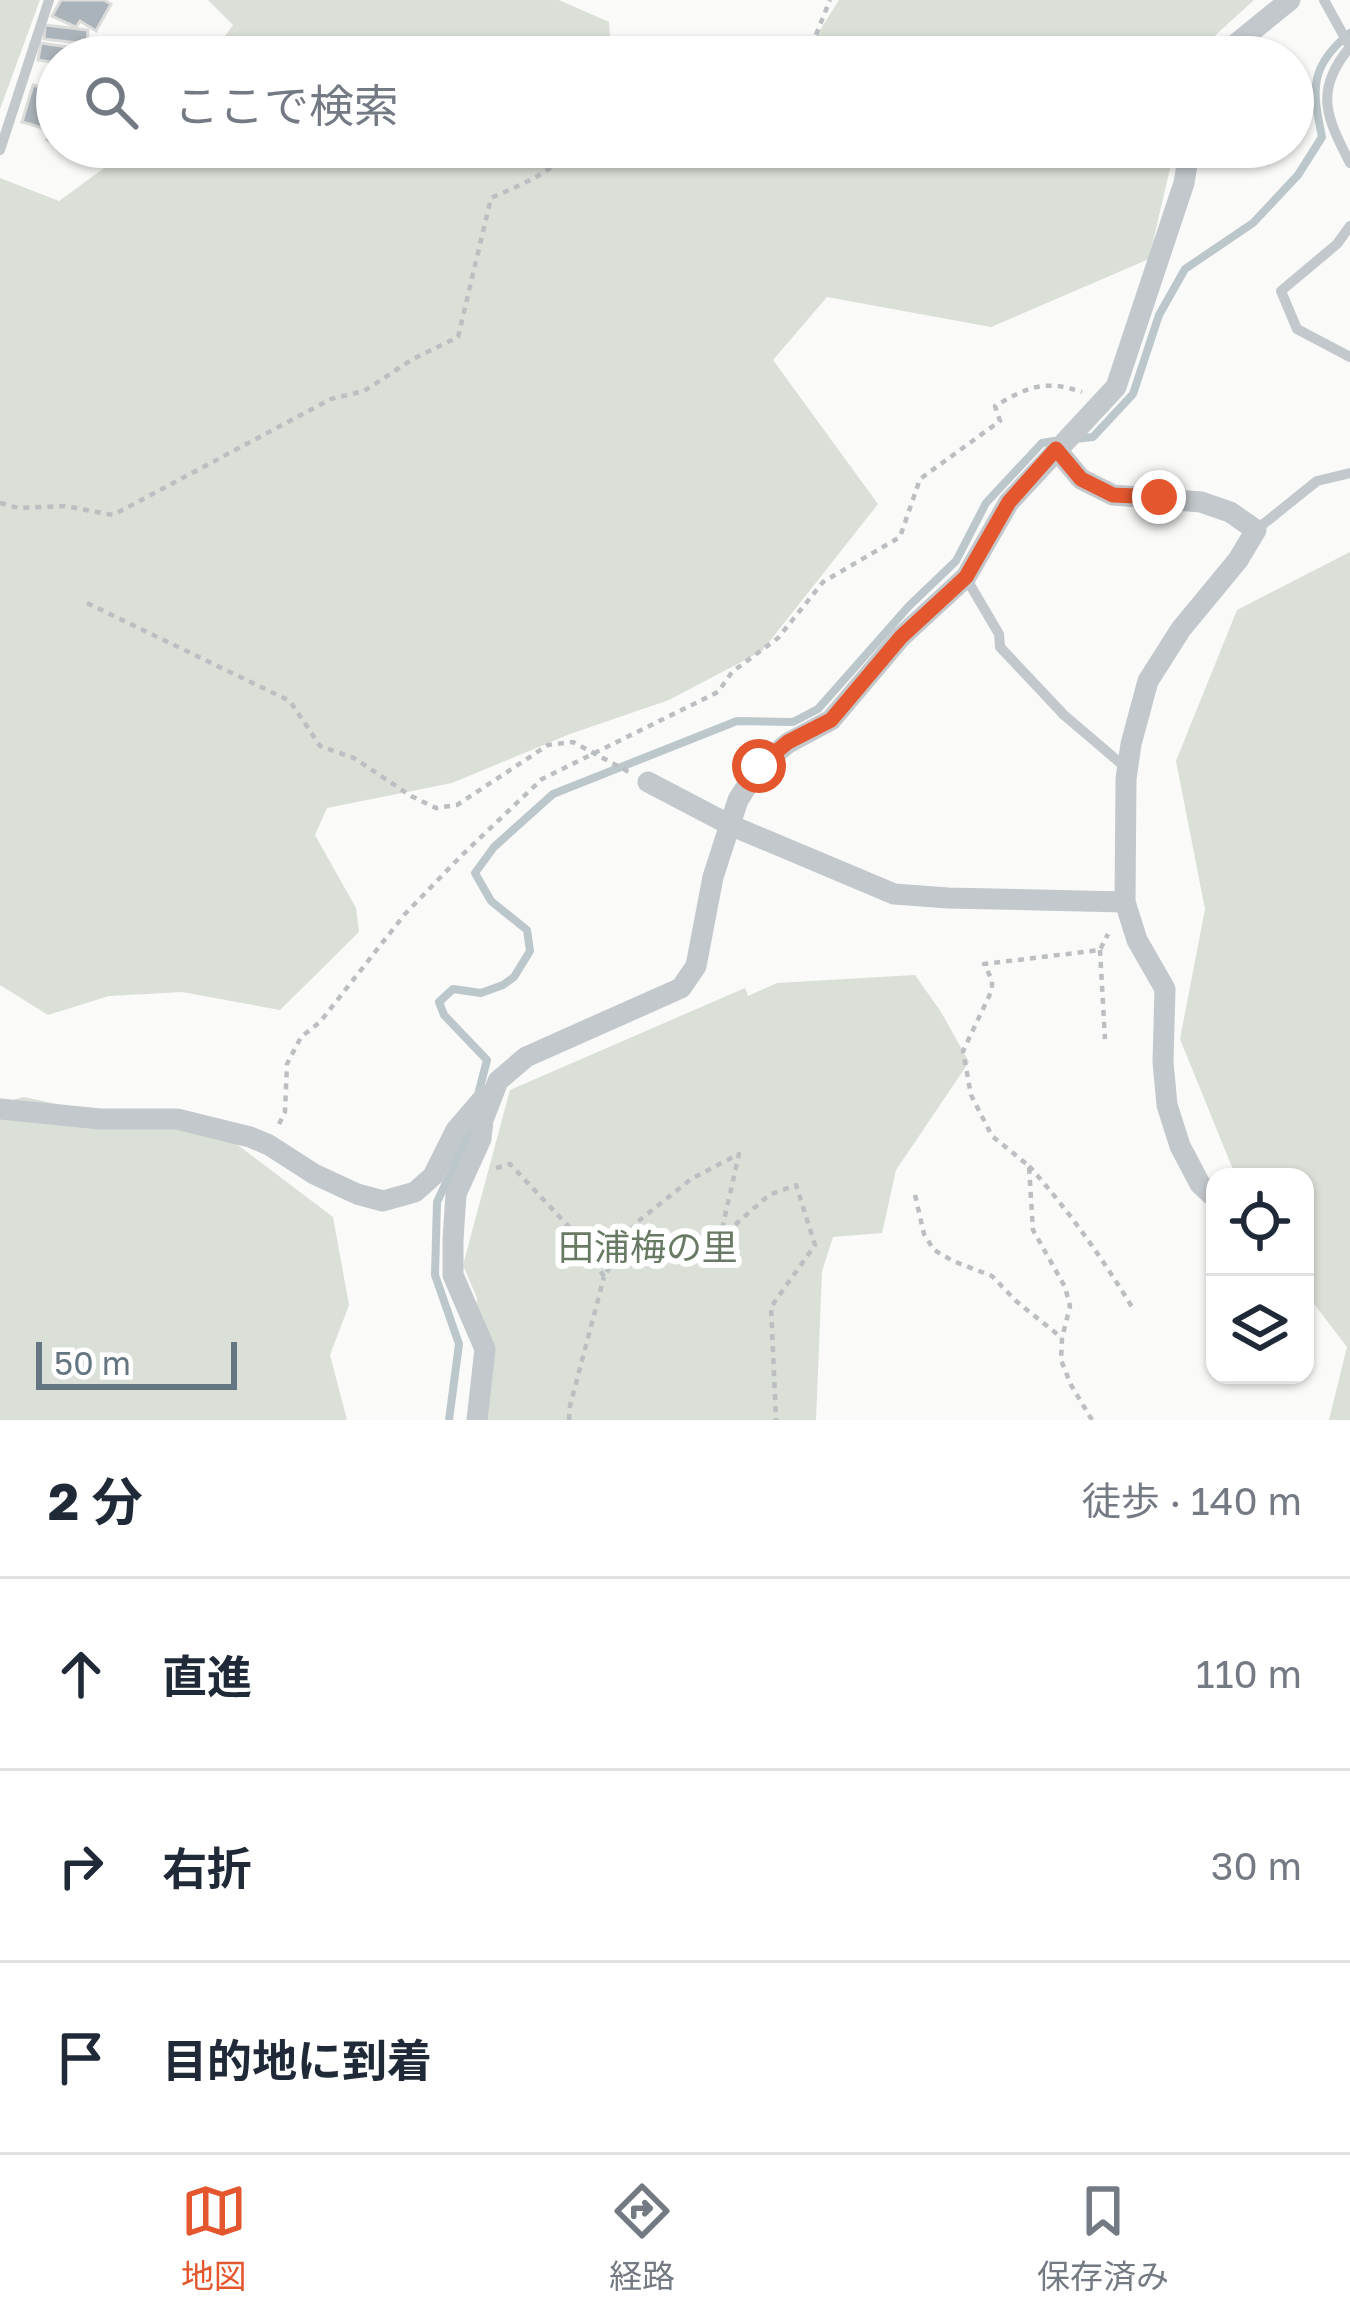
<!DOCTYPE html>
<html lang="ja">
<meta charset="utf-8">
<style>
body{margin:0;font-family:"Golos Text","Noto Sans JP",sans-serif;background:#f2f2f3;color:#1f2937}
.controls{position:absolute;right:36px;bottom:36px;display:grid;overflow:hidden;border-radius:24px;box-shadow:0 3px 9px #0004}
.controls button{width:108px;height:108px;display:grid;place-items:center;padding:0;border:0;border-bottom:3px solid #e0e1e3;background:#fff;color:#1f2937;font:60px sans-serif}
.scale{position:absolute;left:36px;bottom:30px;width:201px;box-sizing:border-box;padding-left:12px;border:6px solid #657683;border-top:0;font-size:33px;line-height:42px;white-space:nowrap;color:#657683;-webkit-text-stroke:9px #fff;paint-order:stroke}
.stop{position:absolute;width:36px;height:36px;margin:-27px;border:9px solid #e4572e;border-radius:50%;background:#fff}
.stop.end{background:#e4572e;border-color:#fff;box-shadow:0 3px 12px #0008}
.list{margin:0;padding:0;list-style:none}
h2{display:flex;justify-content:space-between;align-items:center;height:156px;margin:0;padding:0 48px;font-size:51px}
h2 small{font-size:39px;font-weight:400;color:#747a83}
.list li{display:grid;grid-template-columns:78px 1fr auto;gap:36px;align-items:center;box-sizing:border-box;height:192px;padding:0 48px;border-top:3px solid #e0e1e3}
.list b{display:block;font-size:45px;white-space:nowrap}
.list em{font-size:39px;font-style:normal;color:#747a83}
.icon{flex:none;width:66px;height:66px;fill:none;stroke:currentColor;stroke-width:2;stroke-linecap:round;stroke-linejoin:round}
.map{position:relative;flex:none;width:1350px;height:1420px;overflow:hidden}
.search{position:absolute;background:#fff;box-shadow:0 3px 9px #0004;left:36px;right:36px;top:36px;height:132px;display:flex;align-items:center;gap:30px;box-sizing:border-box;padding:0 42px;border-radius:66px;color:#747a83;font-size:45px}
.sheet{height:732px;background:#fff}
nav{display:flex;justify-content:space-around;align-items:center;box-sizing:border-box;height:168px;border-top:3px solid #e0e1e3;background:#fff;font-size:33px;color:#747a83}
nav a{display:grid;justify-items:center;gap:6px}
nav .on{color:#e4572e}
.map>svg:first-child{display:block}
</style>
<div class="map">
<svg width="1350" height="1420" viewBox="0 0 1350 1420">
<rect width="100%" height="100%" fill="#fafaf8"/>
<g fill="#dadfd7">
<polygon points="0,0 40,0 0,109"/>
<polygon points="208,0 559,0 609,22 611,57 210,57 233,25"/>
<polygon points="839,0 1254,0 1198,51 1196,57 803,57"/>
<polygon points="133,147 1175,147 1149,259 991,327 827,297 773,360 878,504 762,651 669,700 570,734 452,783 327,808 315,835 356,908 359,932 280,1010 182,992 109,996 48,1015 0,985 0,178 59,201"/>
<polygon points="1350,552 1350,1420 1329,1420 1347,1347 1305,1292 1305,1177 1236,1177 1180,1039 1205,909 1176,761 1237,610"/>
<polygon points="915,975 941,1012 969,1062 896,1170 882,1233 833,1237 822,1271 816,1420 481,1420 477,1298 463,1265 510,1090 745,988 748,996 777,983"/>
<polygon points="24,1097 95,1112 148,1118 235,1143 333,1217 349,1305 330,1355 347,1420 0,1420 0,1103"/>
</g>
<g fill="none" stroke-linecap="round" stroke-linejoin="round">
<g stroke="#bbc7cb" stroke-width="8">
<path d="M1075 439 1093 437 1133 394 1159 315 1185 269 1253 223 1298 175 1322 137C1312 89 1309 66 1350 33"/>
<polyline points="478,1095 487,1060 444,1015 439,1002 453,989 481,993 503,985 514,977 530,951 527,930 491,901 475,873 494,847 553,794 737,721 793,722 818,709 909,606 956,561 986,503 1042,443 1054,441"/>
<polyline points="449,1420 459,1344 435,1275 437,1202 467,1138 472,1122"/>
</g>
</g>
<g fill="#aab3b9" stroke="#dcdcda" stroke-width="3">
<polygon points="61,0 104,0 111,4 96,31 80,21 76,27 52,16"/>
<polygon points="45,25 88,30 87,44 44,39"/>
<polygon points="129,39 165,57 120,57"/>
<polygon points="41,43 95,51 94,57 57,57 57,63 38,60"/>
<polygon points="33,85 53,91 42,128 22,122"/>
<polygon points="57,111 57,144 47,140"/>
</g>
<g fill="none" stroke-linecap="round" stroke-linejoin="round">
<g stroke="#bbbfc2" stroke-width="4.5" stroke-dasharray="6 6" stroke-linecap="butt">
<polyline points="807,57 830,0"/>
<path d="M0 503 19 508 65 506 113 515 331 399 364 391 413 359 458 337 491 198C522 184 551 174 572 147"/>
<polyline points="87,603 290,701 320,746 354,758 411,796 436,808 457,805 548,745 573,742 629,772"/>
<polyline points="1100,950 1105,1039"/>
<path d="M279 1124 285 1112 287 1064 301 1037 320 1022 405 914 461 856 542 779 718 692 732 672 778 638 823 582 900 537 920 479 1000 421 995 406C1028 387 1044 379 1082 392"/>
<path d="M1029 1166C1068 1210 1101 1256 1132 1307"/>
<polyline points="496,1168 510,1164 586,1245 604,1277 635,1224 691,1179 739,1154 720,1238 769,1195 796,1185 815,1245 771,1307 776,1420"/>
<polyline points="915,1195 924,1234 934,1250 953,1261 992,1276 1016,1301 1062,1338"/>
<polyline points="569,1420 570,1406 604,1277"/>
<polyline points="1092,1420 1071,1385 1061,1360 1062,1338 1070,1306 1065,1287 1033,1230 1029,1166 992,1136 971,1095 963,1051 992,990 992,980 984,964 1100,950 1108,934"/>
</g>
<g stroke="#c3c8cc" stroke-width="10">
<path d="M1324 0 1350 47C1313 91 1327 118 1350 163"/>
<polyline points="0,150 49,0"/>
<polyline points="1350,226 1337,244 1281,291 1297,329 1350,357"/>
<polyline points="1256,530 1317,481 1350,473"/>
<polyline points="966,578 999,634 1000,647 1064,715 1125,767"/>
</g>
<g stroke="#c3c8cc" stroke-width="21">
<polyline points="1220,57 1290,0"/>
<polyline points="1056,449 1081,479 1113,495 1201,502 1230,512 1256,530 1238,560 1181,629 1148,681 1131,744 1126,779 1125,902 1137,940 1165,989 1163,1062 1167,1105 1180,1146 1200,1184 1215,1198"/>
<polyline points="648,782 730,825 894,894 948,898 1125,902"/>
<polyline points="0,1109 100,1119 177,1119 250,1137 269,1145 314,1174 357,1194 383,1201 415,1192 433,1176 456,1130 486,1095"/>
<polyline points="477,1420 485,1349 453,1275 453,1240 456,1194 481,1139 483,1120 498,1081 526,1057 681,988 696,966 713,877 738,800 759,767 788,743 831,720 901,637 966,577 1009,502 1116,387 1184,183 1190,147"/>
</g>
</g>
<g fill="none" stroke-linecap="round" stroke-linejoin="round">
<polyline stroke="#e4572e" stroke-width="15" points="759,766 788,742 831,720 901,637 966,577 1009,502 1056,449 1081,479 1113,495 1159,497"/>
</g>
<g text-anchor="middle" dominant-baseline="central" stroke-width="12" stroke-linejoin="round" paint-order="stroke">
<g font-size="36" fill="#687a64" stroke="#fff">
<text x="648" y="1246">田浦梅の里</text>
</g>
</g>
</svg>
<div class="controls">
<button><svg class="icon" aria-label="locate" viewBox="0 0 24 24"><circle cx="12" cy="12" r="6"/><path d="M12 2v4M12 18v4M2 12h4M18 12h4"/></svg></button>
<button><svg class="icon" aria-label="layers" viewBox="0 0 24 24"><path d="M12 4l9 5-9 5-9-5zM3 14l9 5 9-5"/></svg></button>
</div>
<div class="scale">50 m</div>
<div class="stop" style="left:759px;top:766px"></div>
<div class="stop end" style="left:1159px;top:497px"></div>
<div class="search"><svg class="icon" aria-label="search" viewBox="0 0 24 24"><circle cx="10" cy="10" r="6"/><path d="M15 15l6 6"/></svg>ここで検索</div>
</div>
<section class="sheet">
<h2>2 分<small>徒歩 · 140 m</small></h2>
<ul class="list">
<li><svg class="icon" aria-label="ahead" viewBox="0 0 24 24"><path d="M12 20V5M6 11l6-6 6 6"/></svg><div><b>直進</b></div><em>110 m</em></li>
<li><svg class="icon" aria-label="right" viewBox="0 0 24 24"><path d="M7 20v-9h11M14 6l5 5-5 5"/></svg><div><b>右折</b></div><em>30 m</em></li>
<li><svg class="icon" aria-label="arrive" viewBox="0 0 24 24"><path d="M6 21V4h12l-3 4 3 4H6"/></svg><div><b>目的地に到着</b></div></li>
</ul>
</section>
<nav>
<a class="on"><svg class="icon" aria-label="map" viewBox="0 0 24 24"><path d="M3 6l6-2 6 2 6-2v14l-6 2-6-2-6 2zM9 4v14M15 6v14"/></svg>地図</a>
<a><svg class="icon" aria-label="directions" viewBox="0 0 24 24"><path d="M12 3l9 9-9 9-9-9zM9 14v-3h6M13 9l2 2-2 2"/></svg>経路</a>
<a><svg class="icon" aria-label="saved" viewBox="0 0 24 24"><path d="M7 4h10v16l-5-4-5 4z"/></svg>保存済み</a>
</nav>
